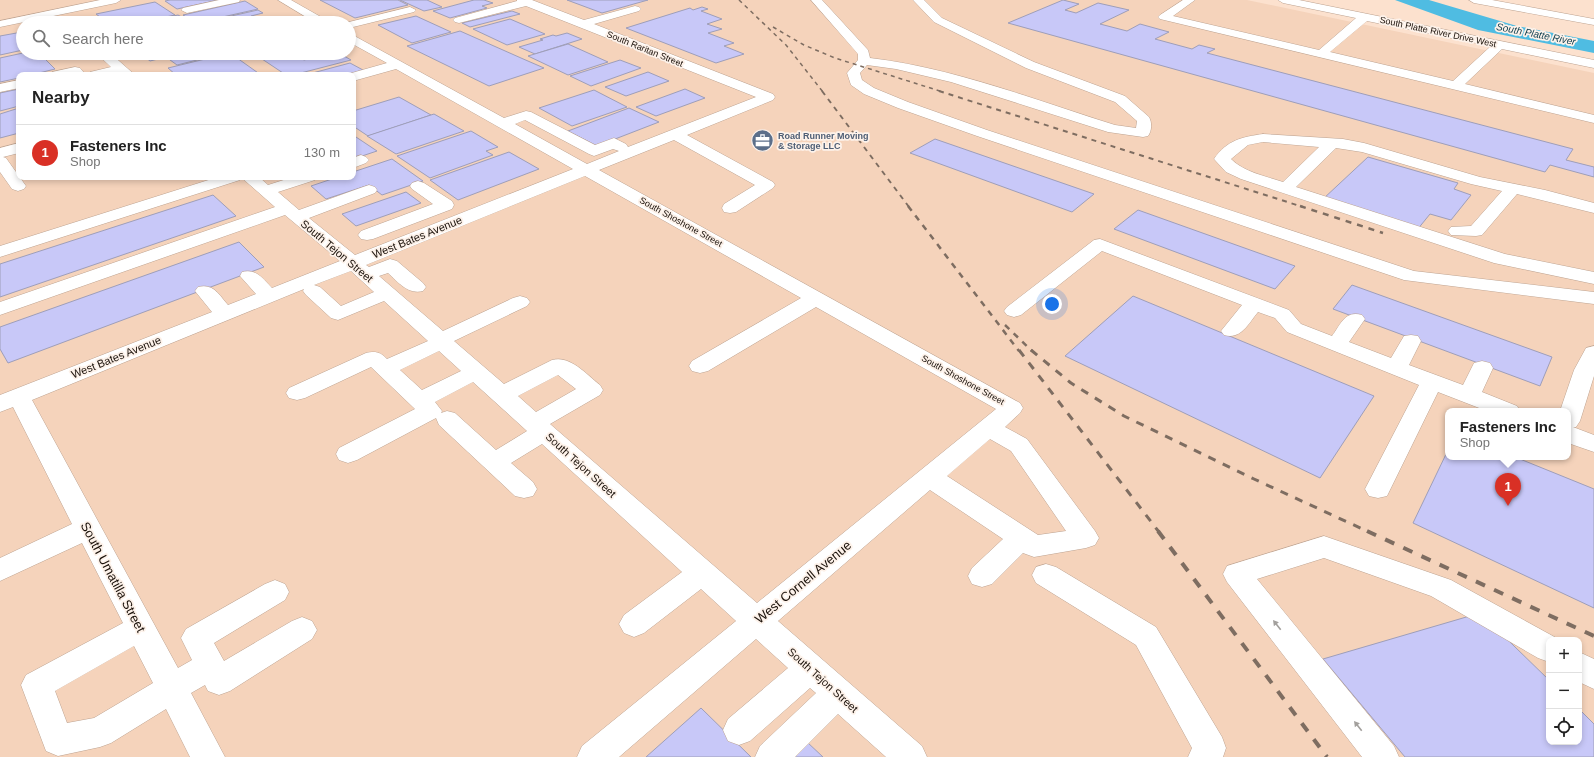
<!DOCTYPE html>
<meta charset="utf-8">
<style>
body{margin:0;font-family:Arial,sans-serif;background:#f6f6f6;color:#222}
.controls{position:absolute;right:12px;bottom:12px;display:grid;overflow:hidden;border-radius:8px;box-shadow:0 2px 6px #0003}
.controls button{width:36px;height:36px;display:grid;place-items:center;padding:0;border:0;border-bottom:1px solid #e0e0e0;background:#fff;color:#222;font:20px sans-serif}
.you{position:absolute;left:1052px;top:304px;width:14px;height:14px;margin:-10px;border:3px solid #fff;border-radius:50%;background:#1a73e8;box-shadow:0 0 0 6px #1a73e833}
.badge{display:grid;place-items:center;width:26px;height:26px;border-radius:50%;background:#d93025;color:#fff;font-size:13px;font-weight:700}
.pin{position:absolute;translate:-50% -33px;filter:drop-shadow(0 1px 2px #0008)}
.pin::after{content:'';position:absolute;top:21px;width:14px;height:12px;background:inherit;clip-path:polygon(0 0,100% 0,50% 100%)}
.popup{position:absolute;left:1445px;top:408px;width:126px;height:52px;box-sizing:border-box;display:grid;place-content:center;border-radius:8px;background:#fff;filter:drop-shadow(0 1px 3px #0005);font-size:13px;white-space:nowrap;color:#767676}
.popup b{font-size:15px;color:#222}
.popup::after{content:'';position:absolute;left:50%;top:100%;margin-left:-8px;border:8px solid transparent;border-top-color:#fff}
.list{margin:0;padding:0;list-style:none}
h2{display:flex;justify-content:space-between;align-items:center;height:52px;margin:0;padding:0 16px;font-size:17px}
h2 small{font-size:13px;font-weight:400;color:#767676}
.list li{display:grid;grid-template-columns:26px 1fr auto;gap:12px;align-items:center;box-sizing:border-box;height:56px;padding:0 16px;border-top:1px solid #e0e0e0}
.list b{display:block;font-size:15px;white-space:nowrap}
.list p{margin:0;font-size:13px;white-space:nowrap;color:#767676}
.list em{font-size:13px;font-style:normal;color:#767676}
.icon{flex:none;width:22px;height:22px;fill:none;stroke:currentColor;stroke-width:2;stroke-linecap:round;stroke-linejoin:round}
.map{position:relative;flex:none;width:1594px;height:757px;overflow:hidden}
.search{position:absolute;background:#fff;box-shadow:0 2px 6px #0003;left:16px;top:16px;width:340px;height:44px;display:flex;align-items:center;gap:10px;box-sizing:border-box;padding:0 14px;border-radius:22px;color:#767676;font-size:15px}
.panel{position:absolute;background:#fff;box-shadow:0 2px 6px #0003;left:16px;top:72px;width:340px;height:108px;border-radius:8px}
.map>svg:first-child{display:block}
</style>
<div class="map">
<svg width="1594" height="757" viewBox="0 0 1594 757">
<rect width="100%" height="100%" fill="#fce1ce"/>
<path fill="#f5d3bb" fill-rule="evenodd" d="M0 0H1247L1594 73V757H0ZM23 23H349V53H23ZM19 75H353V177H19ZM1448 411H1568V457H1448ZM1549 640H1579V742H1549Z"/>
<polygon fill="#4fbce2" points="1395,0 1429,0 1517,26 1594,41 1594,53 1478,30"/>
<g fill="#c8c8f8" stroke="#9e9eb9">
<polygon points="170,0 219,0 177,9 165,1"/>
<polygon points="320,0 398,0 408,5 355,18"/>
<polygon points="400,0 427,0 442,7 424,11"/>
<polygon points="474,0 484,0 493,3 482,6 487,8 450,18 433,11"/>
<polygon points="567,0 648,0 602,13"/>
<polygon points="1063,0 1079,4 1065,10 1076,13 1098,3 1129,10 1100,24 1127,31 1140,24 1169,32 1155,39 1192,49 1199,45 1215,49 1207,53 1573,149 1566,160 1594,167 1594,177 1550,165 1545,172 1008,23"/>
<polygon points="245,1 258,9 196,23 183,15"/>
<polygon points="155,2 175,15 138,23 108,23 96,14"/>
<polygon points="702,7 708,9 701,11 722,19 707,24 722,29 708,33 734,43 724,46 744,54 716,63 626,28 690,8 693,10"/>
<polygon points="258,10 263,13 251,16 261,23 200,23"/>
<polygon points="512,11 520,14 470,27 462,23"/>
<polygon points="178,15 187,20 175,23 140,23"/>
<polygon points="416,16 451,32 412,43 378,25"/>
<polygon points="510,19 545,34 507,45 473,29"/>
<polygon points="460,31 521,58 544,68 489,86 407,46"/>
<polygon points="22,32 23,50 0,55 0,36"/>
<polygon points="567,33 582,39 535,54 519,47 543,40 540,39 553,35 556,36"/>
<polygon points="568,44 608,62 568,75 528,56"/>
<polygon points="23,53 39,53 55,69 31,75 19,75 19,78 0,82 0,58"/>
<polygon points="140,53 225,53 177,65 166,57 150,61"/>
<polygon points="230,53 261,75 176,75 168,68"/>
<polygon points="253,53 293,53 304,60 330,53 339,53 351,60 293,75 286,75"/>
<polygon points="620,60 641,68 591,86 570,76"/>
<polygon points="350,63 363,70 346,75 305,75"/>
<polygon points="648,72 669,81 626,96 605,87"/>
<polygon points="19,89 19,106 0,111 0,93"/>
<polygon points="685,89 705,98 656,116 636,107"/>
<polygon points="594,90 627,107 572,126 539,108"/>
<polygon points="399,97 431,115 368,136 353,126 353,111"/>
<polygon points="19,108 19,133 0,138 0,114"/>
<polygon points="629,108 659,122 597,146 568,131"/>
<polygon points="434,114 464,131 396,154 367,136"/>
<polygon points="471,131 498,147 486,151 493,155 430,178 397,156"/>
<polygon points="353,135 377,151 353,159"/>
<polygon points="935,139 1094,194 1072,212 910,153"/>
<polygon points="509,152 539,169 458,200 430,180"/>
<polygon points="1368,157 1458,183 1454,189 1471,195 1451,220 1430,214 1417,230 1323,199"/>
<polygon points="392,159 423,181 382,195 369,185 326,199 311,186 338,177 353,177 353,172"/>
<polygon points="406,192 421,203 356,226 342,214"/>
<polygon points="213,195 236,216 0,297 0,264"/>
<polygon points="1138,210 1295,266 1275,289 1114,229"/>
<polygon points="239,242 264,267 8,363 0,349 0,327"/>
<polygon points="1352,285 1552,357 1540,386 1333,309"/>
<polygon points="1133,296 1374,396 1320,478 1065,356"/>
<polygon points="1448,450 1448,457 1515,457 1594,489 1594,608 1413,523"/>
<polygon points="1480,613 1549,680 1549,742 1579,742 1579,709 1594,724 1594,757 1405,757 1323,659"/>
<polygon points="701,708 751,757 646,757"/>
<polygon points="807,742 823,757 792,757"/>
</g>
<g fill="none" stroke-linecap="round" stroke-linejoin="round">
<defs>
<g id="minor">
<polygon points="100,0 121,0 116,3 0,27 0,21"/>
<polygon points="219,0 240,0 239,2 187,13 181,10 183,8"/>
<polygon points="278,0 291,0 328,21 330,23 316,23"/>
<path d="M517 0H532L584 20 635 6 639 7 641 9 639 11 594 24 773 94 775 97 773 100 687 135 773 182 775 185 773 188 736 212 730 213 724 212 722 208 724 204 755 185 674 140 599 170 1020 403 1023 408 1020 413 1005 427 1027 439 1095 531 1099 538 1095 545 1086 548 1034 557 1023 553 992 584 982 587 972 584 968 576 972 568 1003 539 930 490 778 621 922 746 927 757H886L838 714 795 757H755L760 746 816 693 810 688 750 741 739 745 728 741 723 730 728 719 788 668 756 639 619 757H577L582 746 736 621 701 589 644 633 634 637 624 633 619 624 624 615 682 572 542 444 511 463 533 482 537 489 533 496 524 498 515 496 439 425 436 418 357 460 348 463 339 460 336 454 339 448 415 409 371 367 305 398 297 400 289 398 286 393 289 388 366 353C376 351 380 352 387 359L428 341 384 301 338 320 331 318 306 295 303 291 304 289 32 400 178 668 192 660 181 638 186 629 265 584 275 580 285 584 289 592 285 600 214 643 224 661 292 621 302 617 312 621 317 630 312 639 230 691 219 695 208 691 205 685 191 693 225 757H190L166 709 111 743 100 747 58 756 46 751 21 685 26 675 123 623 82 543 0 581V558L72 524 13 407 0 412V395L212 312 195 291 198 287C214 283 219 295 228 305L256 294 240 276 242 272C256 268 263 279 272 288L340 261 285 215 0 315V302L275 207 242 178 240 180 0 257V246L218 177H259L268 185 293 177H317L315 180 278 192 299 210 363 187 369 185 375 187 377 190 375 193 309 218 355 255 573 169 396 69 353 81V75L348 74 387 63 349 42V33L504 118 526 111 531 112 595 145 614 138 626 144 628 147 756 97 526 6 459 23 455 22 453 20 455 18 517 1ZM525 120 589 154 594 156 613 149 619 151 587 164 515 124ZM585 176 801 298 692 361 689 366 692 371 700 373 708 371 816 307 996 409 757 603 550 424 600 395 603 390 600 385C586 374 570 355 552 360L504 384 454 341 527 306 530 302 527 298 520 296 513 298 443 331 379 276 388 273C398 282 408 295 423 291L426 287 423 283 397 261 390 259 369 267 366 265ZM351 271 374 292 341 306 320 287 314 285ZM439 351 461 371 422 390 400 370ZM558 375 576 389 536 412 518 396ZM473 382 527 431 496 450 455 413 447 411 441 413 442 411 435 402ZM990 439 1011 451 1066 531 1038 535 947 476ZM134 646 153 683 94 718 67 723 55 691Z"/>
<path d="M811 0H822L868 50 870 58C954 68 1035 100 1115 125L1136 128 1137 121 1115 102 1026 68 934 22 913 0H924L942 18 1034 62 1125 96 1149 117C1152 122 1152 131 1148 136L1143 137 1108 132 951 82 896 69 867 65 860 73 862 80 874 88 908 102 987 130 1414 271 1594 292V304L1404 280 977 136 898 108 864 94 851 85 847 73 858 60V54Z"/>
<path d="M1183 0H1195L1173 16 1319 50 1356 18 1283 3 1278 0H1299L1594 60V68L1502 49 1465 84 1594 115V123L1160 19 1158 17 1160 15ZM1367 21 1491 46 1453 81 1330 52Z"/>
<polygon points="1469,0 1492,0 1594,19 1594,25 1474,3"/>
<polygon points="410,7 416,10 414,12 349,28 349,23 345,23"/>
<polygon points="96,53 110,53 135,75 120,75 118,73 111,75 88,75 90,72 111,67"/>
<polygon points="75,67 80,68 86,75 50,75 52,72"/>
<polygon points="19,80 19,88 0,92 0,84"/>
<path d="M1263 134 1343 139 1364 143 1480 177 1545 190 1594 203V213L1517 194 1482 235 1476 236 1451 235 1448 231 1451 227 1471 226 1502 191 1471 184 1362 152 1336 148 1296 187 1505 254 1594 272V284L1494 263 1241 179 1226 172 1214 159C1227 140 1242 137 1263 134ZM1263 142 1319 147 1283 182C1265 176 1244 172 1231 159L1248 145Z"/>
<polygon points="19,143 19,153 3,157 6,158 26,186 24,189 18,191 12,189 0,172 0,148"/>
<polygon points="361,155 366,157 369,160 366,163 353,168 353,158"/>
<polygon points="418,181 424,183 452,201 454,205 452,209 373,239 367,240 361,239 358,235 361,231 433,204 412,189 410,186 412,183"/>
<path d="M1100 239 1289 310 1301 324 1332 336C1341 324 1345 310 1362 315L1365 319 1349 342 1391 358 1404 336 1411 335 1418 336 1421 341 1409 365 1463 385 1474 363 1482 361 1490 363 1493 368 1482 392 1517 406 1520 411H1487L1438 392 1387 496 1378 498 1369 496 1365 489 1419 385 1287 332 1275 318 1258 312C1248 324 1241 340 1224 335L1221 331 1242 305 1102 251 1021 315 1014 317 1007 315 1004 311 1007 307 1094 240Z"/>
<polygon points="1594,346 1594,376 1580,421 1576,427 1573,427 1594,435 1594,452 1568,443 1568,411 1560,411 1574,370 1586,348"/>
<polygon points="1324,536 1451,580 1560,640 1549,640 1549,662 1538,658 1431,596 1324,558 1257,579 1394,746 1399,757 1362,757 1227,582 1223,574 1227,566"/>
<polygon points="1046,564 1056,567 1156,627 1222,737 1226,748 1223,757 1188,757 1192,748 1136,645 1036,583 1032,575 1036,567"/>
<polygon points="1579,652 1594,659 1594,689 1579,682"/>
</g>
</defs>
<use href="#minor" stroke="#bda391" stroke-width="1"/>
<use href="#minor" fill="#fff" fill-rule="evenodd"/>
<g stroke="#7e6d61" stroke-width="1.5" stroke-dasharray="4 4" stroke-linecap="butt">
<polyline points="739,0 786,45 823,92"/>
<polyline points="773,27 804,45 835,58 943,92"/>
</g>
<g stroke="#7e6d61" stroke-width="2" stroke-dasharray="5 5" stroke-linecap="butt">
<polyline points="822,91 909,207"/>
<polyline points="939,91 1303,207"/>
</g>
<g stroke="#7e6d61" stroke-width="2.5" stroke-dasharray="6 6" stroke-linecap="butt">
<polyline points="908,206 1019,351"/>
<polyline points="1300,206 1383,233"/>
<polyline points="1005,325 1032,351"/>
</g>
<g stroke="#7e6d61" stroke-width="3" stroke-dasharray="8 8" stroke-linecap="butt">
<polyline points="1019,350 1159,532"/>
<polyline points="1031,350 1071,383 1124,416 1254,479 1369,532"/>
</g>
<g stroke="#7e6d61" stroke-width="4" stroke-dasharray="10 10" stroke-linecap="butt">
<polyline points="1158,531 1327,757"/>
<polyline points="1367,531 1594,636"/>
</g>
</g>
<defs><path id="oneway-solid" d="M-6-.8H1V-3.2L6.5 0L1 3.2V.8H-6Z"/></defs>
<g fill="#a3a09d">
<use href="#oneway-solid" transform="translate(1277 625) rotate(-128)"/>
<use href="#oneway-solid" transform="translate(1358 726) rotate(-128)"/>
</g>
<defs>
<symbol id="office-disc" viewBox="-11 -11 22 22"><circle r="9.5" fill="#5c6f8a" stroke="#fdf2ea"/><path d="M-6-3h4V-5.5h4V-3h4V5H-6ZM-1-4.5V-3h2v-1.5ZM-6 0V1H6V0Z" fill="#fff"/></symbol>
</defs>
<g fill-rule="evenodd">
<use href="#office-disc" x="750" y="128" width="25" height="25"/>
</g>
<g text-anchor="middle" dominant-baseline="central" stroke-width="3.5" stroke-linejoin="round" paint-order="stroke">
<g font-size="9" fill="#1a110a" stroke="#fdf2ea">
<text transform="translate(1438 32) rotate(12)">South Platte River Drive West</text>
<text transform="translate(645 49) rotate(22)">South Raritan Street</text>
<text transform="translate(681 222) rotate(29)">South Shoshone Street</text>
<text transform="translate(963 380) rotate(29)">South Shoshone Street</text>
</g>
<g font-size="9" font-weight="bold" fill="#4e5e75" stroke="#fdf2ea" text-anchor="start">
<text x="778" y="136">Road Runner Moving<tspan x="778" dy="10">&amp; Storage LLC</tspan></text>
</g>
<g font-size="10" font-style="italic" fill="#114151" stroke="#fdf2ea">
<text transform="translate(1536 34) rotate(11)">South Platte River</text>
</g>
<g font-size="11" fill="#1a110a" stroke="#fdf2ea">
<text transform="translate(417 237) rotate(-22)">West Bates Avenue</text>
<text transform="translate(337 251) rotate(40)">South Tejon Street</text>
<text transform="translate(116 357) rotate(-22)">West Bates Avenue</text>
<text transform="translate(581 465) rotate(42)">South Tejon Street</text>
<text transform="translate(823 680) rotate(42)">South Tejon Street</text>
</g>
<g font-size="13" fill="#1a110a" stroke="#fdf2ea">
<text transform="translate(113 577) rotate(62)">South Umatilla Street</text>
<text transform="translate(803 582) rotate(-40)">West Cornell Avenue</text>
</g>
</g>
</svg>
<div class="controls">
<button>+</button>
<button>−</button>
<button><svg class="icon" aria-label="locate" viewBox="0 0 24 24"><circle cx="12" cy="12" r="6"/><path d="M12 2v4M12 18v4M2 12h4M18 12h4"/></svg></button>
</div>
<div class="you"></div>
<div class="pin badge" style="left:1508px;top:506px">1</div>
<div class="popup"><b>Fasteners Inc</b>Shop</div>
<div class="search"><svg class="icon" aria-label="search" viewBox="0 0 24 24"><circle cx="10" cy="10" r="6"/><path d="M15 15l6 6"/></svg>Search here</div>
<section class="panel">
<h2>Nearby<small></small></h2>
<ul class="list">
<li><span class="badge">1</span><div><b>Fasteners Inc</b><p>Shop</p></div><em>130 m</em></li>
</ul>
</section>
</div>
